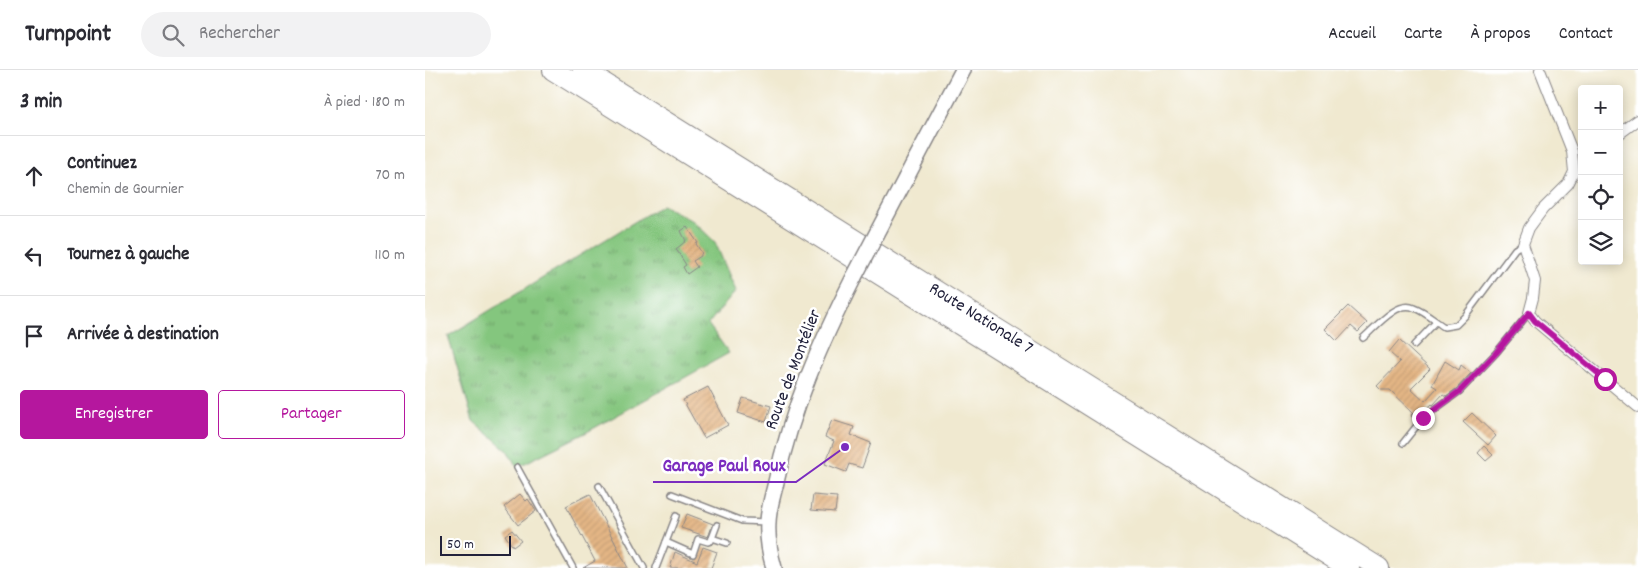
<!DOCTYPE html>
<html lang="fr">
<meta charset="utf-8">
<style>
body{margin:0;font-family:Dekko,sans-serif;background:#f2f2f3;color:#2b2b33}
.controls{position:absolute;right:15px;top:15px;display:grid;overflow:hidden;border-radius:5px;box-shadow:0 2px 12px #0003}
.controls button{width:45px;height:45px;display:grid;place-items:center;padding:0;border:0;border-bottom:1px solid #e1e1e2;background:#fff;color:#2b2b33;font:25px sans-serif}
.scale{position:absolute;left:15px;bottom:12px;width:71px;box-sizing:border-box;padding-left:5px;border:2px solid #22223b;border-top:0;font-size:14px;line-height:18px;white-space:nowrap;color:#22223b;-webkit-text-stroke:4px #fff;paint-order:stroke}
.stop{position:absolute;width:15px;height:15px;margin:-11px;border:4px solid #b5179e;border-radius:50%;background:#fff}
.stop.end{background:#b5179e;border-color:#fff;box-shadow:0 1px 5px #0008}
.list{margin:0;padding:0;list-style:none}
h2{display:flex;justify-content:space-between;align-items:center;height:65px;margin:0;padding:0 20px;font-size:21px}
h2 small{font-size:16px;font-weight:400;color:#7c7c81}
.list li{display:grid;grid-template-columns:32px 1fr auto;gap:15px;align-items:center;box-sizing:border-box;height:80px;padding:0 20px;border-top:1px solid #e1e1e2}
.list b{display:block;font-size:19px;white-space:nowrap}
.list p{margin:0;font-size:16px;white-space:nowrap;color:#7c7c81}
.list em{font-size:16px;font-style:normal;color:#7c7c81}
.actions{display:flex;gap:10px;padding:15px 20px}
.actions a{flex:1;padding:11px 0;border:1px solid #b5179e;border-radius:5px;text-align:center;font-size:18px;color:#b5179e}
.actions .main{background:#b5179e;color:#fff}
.icon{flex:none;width:28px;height:28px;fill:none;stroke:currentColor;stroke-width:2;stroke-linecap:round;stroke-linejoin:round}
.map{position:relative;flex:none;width:1213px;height:498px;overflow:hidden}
header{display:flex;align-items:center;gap:30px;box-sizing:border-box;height:70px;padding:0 25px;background:#fff;border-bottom:1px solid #e1e1e2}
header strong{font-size:24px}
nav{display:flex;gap:28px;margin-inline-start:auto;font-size:18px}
.search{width:350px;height:45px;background:#f2f2f3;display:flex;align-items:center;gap:12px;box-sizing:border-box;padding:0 18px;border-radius:28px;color:#7c7c81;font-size:19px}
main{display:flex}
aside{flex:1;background:#fff}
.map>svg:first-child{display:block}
</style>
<header>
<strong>Turnpoint</strong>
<div class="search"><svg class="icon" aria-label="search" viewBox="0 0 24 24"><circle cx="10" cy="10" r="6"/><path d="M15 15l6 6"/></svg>Rechercher</div>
<nav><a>Accueil</a><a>Carte</a><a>À propos</a><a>Contact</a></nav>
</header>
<main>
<aside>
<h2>3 min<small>À pied · 180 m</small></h2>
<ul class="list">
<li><svg class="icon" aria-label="ahead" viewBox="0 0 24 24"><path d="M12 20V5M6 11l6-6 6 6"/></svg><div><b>Continuez</b><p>Chemin de Gournier</p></div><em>70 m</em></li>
<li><svg class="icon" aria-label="left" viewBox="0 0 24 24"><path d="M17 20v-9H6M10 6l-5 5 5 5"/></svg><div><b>Tournez à gauche</b></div><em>110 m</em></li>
<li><svg class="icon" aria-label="arrive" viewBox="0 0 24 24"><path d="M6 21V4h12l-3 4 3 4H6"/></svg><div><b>Arrivée à destination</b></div></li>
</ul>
<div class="actions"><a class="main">Enregistrer</a><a>Partager</a></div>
</aside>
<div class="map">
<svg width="1213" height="498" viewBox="0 0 1213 498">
<defs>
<pattern id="grass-tufts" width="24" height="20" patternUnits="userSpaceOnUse" patternTransform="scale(1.25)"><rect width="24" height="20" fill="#84c67e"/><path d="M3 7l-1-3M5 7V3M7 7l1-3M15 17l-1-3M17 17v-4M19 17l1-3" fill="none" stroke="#6ca068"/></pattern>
<pattern id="building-hatch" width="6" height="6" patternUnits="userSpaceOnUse" patternTransform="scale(1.25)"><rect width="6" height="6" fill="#e4b685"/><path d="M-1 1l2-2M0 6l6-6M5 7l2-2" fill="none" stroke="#c39c74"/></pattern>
</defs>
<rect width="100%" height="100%" fill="#fff"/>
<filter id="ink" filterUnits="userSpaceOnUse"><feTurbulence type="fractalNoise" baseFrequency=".02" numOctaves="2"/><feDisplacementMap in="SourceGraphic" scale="10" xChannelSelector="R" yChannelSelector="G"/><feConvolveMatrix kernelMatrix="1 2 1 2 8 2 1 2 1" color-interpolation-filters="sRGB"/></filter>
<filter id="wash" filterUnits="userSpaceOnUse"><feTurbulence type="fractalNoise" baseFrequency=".0096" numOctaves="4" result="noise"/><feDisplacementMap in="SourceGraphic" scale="20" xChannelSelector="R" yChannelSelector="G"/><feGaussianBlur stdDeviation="1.12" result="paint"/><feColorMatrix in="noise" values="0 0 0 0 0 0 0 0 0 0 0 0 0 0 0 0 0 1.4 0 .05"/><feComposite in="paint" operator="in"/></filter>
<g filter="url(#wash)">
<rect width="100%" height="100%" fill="#f0e9d0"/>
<polygon fill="url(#grass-tufts)" stroke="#53745c" points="237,135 268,151 290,172 311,221 283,254 304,283 162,362 92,397 82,380 48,351 23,266"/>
<g id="blocks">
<g fill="url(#building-hatch)">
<polygon points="262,157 273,173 271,174 277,183 276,184 276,186 268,191 272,197 262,204 258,197 261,195 251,179 261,171 256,161"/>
<polygon points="923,236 942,253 933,262 926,256 912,271 900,259"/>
<polygon points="974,270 1005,299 986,318 1000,331 1012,318 1007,315 1020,291 1034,300 1036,295 1046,303 1031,319 1021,326 1018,324 1008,335 1007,334 990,350 986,346 989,343 965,320 956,320 952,316 975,292 964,282"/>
<polygon points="283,317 303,355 279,368 258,330"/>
<polygon points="318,328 346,336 341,352 313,343"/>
<polygon points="1047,343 1071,366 1063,375 1038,352"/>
<polygon points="407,350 429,357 426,365 446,373 437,398 424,394 421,402 400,394 409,371 400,367"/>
<polygon points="1059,376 1068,385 1061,391 1053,383"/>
<polygon points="95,424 101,431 103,429 111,441 93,455 79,437"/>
<polygon points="165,424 203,498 158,498 170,491 141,436"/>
<polygon points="388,425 412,427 410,442 386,440"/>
<polygon points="262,444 288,454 283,467 256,458"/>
<polygon points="87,460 96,471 88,477 80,465"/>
<polygon points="278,477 292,482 286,498 245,498 250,482 272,492"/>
</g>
</g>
</g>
<g filter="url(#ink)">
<use href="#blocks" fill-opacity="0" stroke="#898686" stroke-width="1"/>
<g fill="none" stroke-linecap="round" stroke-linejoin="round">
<defs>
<g id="lane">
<path d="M938 268C950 258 972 230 989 238 1000 242 1010 251 1019 257L1031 255 1040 246 1090 179 1098 174"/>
<polyline points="989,275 1011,252"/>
<polyline points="978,373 998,348 1035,321 1071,283 1104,243"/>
<polyline points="92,397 148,498"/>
<polyline points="174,416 219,498"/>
<polyline points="247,424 317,451 342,452"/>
<polyline points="287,468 302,473"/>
<polyline points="241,472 268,484 273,469 283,472 286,471 292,455"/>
<polyline points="231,498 251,446"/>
</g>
<g id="street">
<polyline points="1115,0 1147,81 1149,102 1143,114 1118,139 1104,158 1098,174 1110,211 1108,228 1104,243 1110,251 1213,337"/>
<polyline points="1194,64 1213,50"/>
</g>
<g id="secondary">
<polyline points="481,108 538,0"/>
<path d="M349 498C345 484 342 468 343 453 343 440 348 425 351 412 366 340 396 272 429 207"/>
</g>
<g id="highway">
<polyline points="128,0 924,498"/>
<path id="s1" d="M158 0 954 498"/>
</g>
</defs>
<use href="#lane" stroke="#898686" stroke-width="8"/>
<use href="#street" stroke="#898686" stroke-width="12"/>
<use href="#secondary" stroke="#898686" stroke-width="18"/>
<use href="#highway" stroke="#898686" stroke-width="22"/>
<use href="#lane" stroke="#fff" stroke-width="5"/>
<use href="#street" stroke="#fff" stroke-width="10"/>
<use href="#secondary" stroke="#fff" stroke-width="15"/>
<use href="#highway" stroke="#fff" stroke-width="20"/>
<defs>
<polyline id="secondary-bridge" points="429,207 481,108"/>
</defs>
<use href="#secondary-bridge" stroke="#898686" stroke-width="18" stroke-linecap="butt"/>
<use href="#secondary-bridge" stroke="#fff" stroke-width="15"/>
</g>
</g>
<g fill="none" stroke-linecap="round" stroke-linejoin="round" filter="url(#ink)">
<polyline stroke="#b5179e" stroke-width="6" points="998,348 1035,321 1071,283 1104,243 1110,251 1180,309"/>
</g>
<g text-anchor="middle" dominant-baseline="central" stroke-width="5" stroke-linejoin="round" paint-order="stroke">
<g font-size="18" fill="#22223b" stroke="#fff">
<text stroke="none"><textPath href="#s1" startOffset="469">Route Nationale 7</textPath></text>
<text transform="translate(369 300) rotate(-69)">Route de Montélier</text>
</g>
</g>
<path fill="none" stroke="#7b2cbf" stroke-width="2" d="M420 377L371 412H228"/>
<circle fill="#7b2cbf" stroke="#fff" stroke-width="2" cx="420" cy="377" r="5"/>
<g font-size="19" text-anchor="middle" font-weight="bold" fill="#7b2cbf" stroke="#fff" stroke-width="5" stroke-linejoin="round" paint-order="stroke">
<text x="299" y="401">Garage Paul Roux</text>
</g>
</svg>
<div class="controls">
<button>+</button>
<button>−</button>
<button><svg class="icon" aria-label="locate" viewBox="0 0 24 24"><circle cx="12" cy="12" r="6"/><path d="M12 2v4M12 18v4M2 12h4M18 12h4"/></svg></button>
<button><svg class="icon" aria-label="layers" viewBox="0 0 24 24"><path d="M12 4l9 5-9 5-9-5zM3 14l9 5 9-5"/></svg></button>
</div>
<div class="scale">50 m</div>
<div class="stop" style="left:1180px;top:309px"></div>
<div class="stop end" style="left:998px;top:348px"></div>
</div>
</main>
